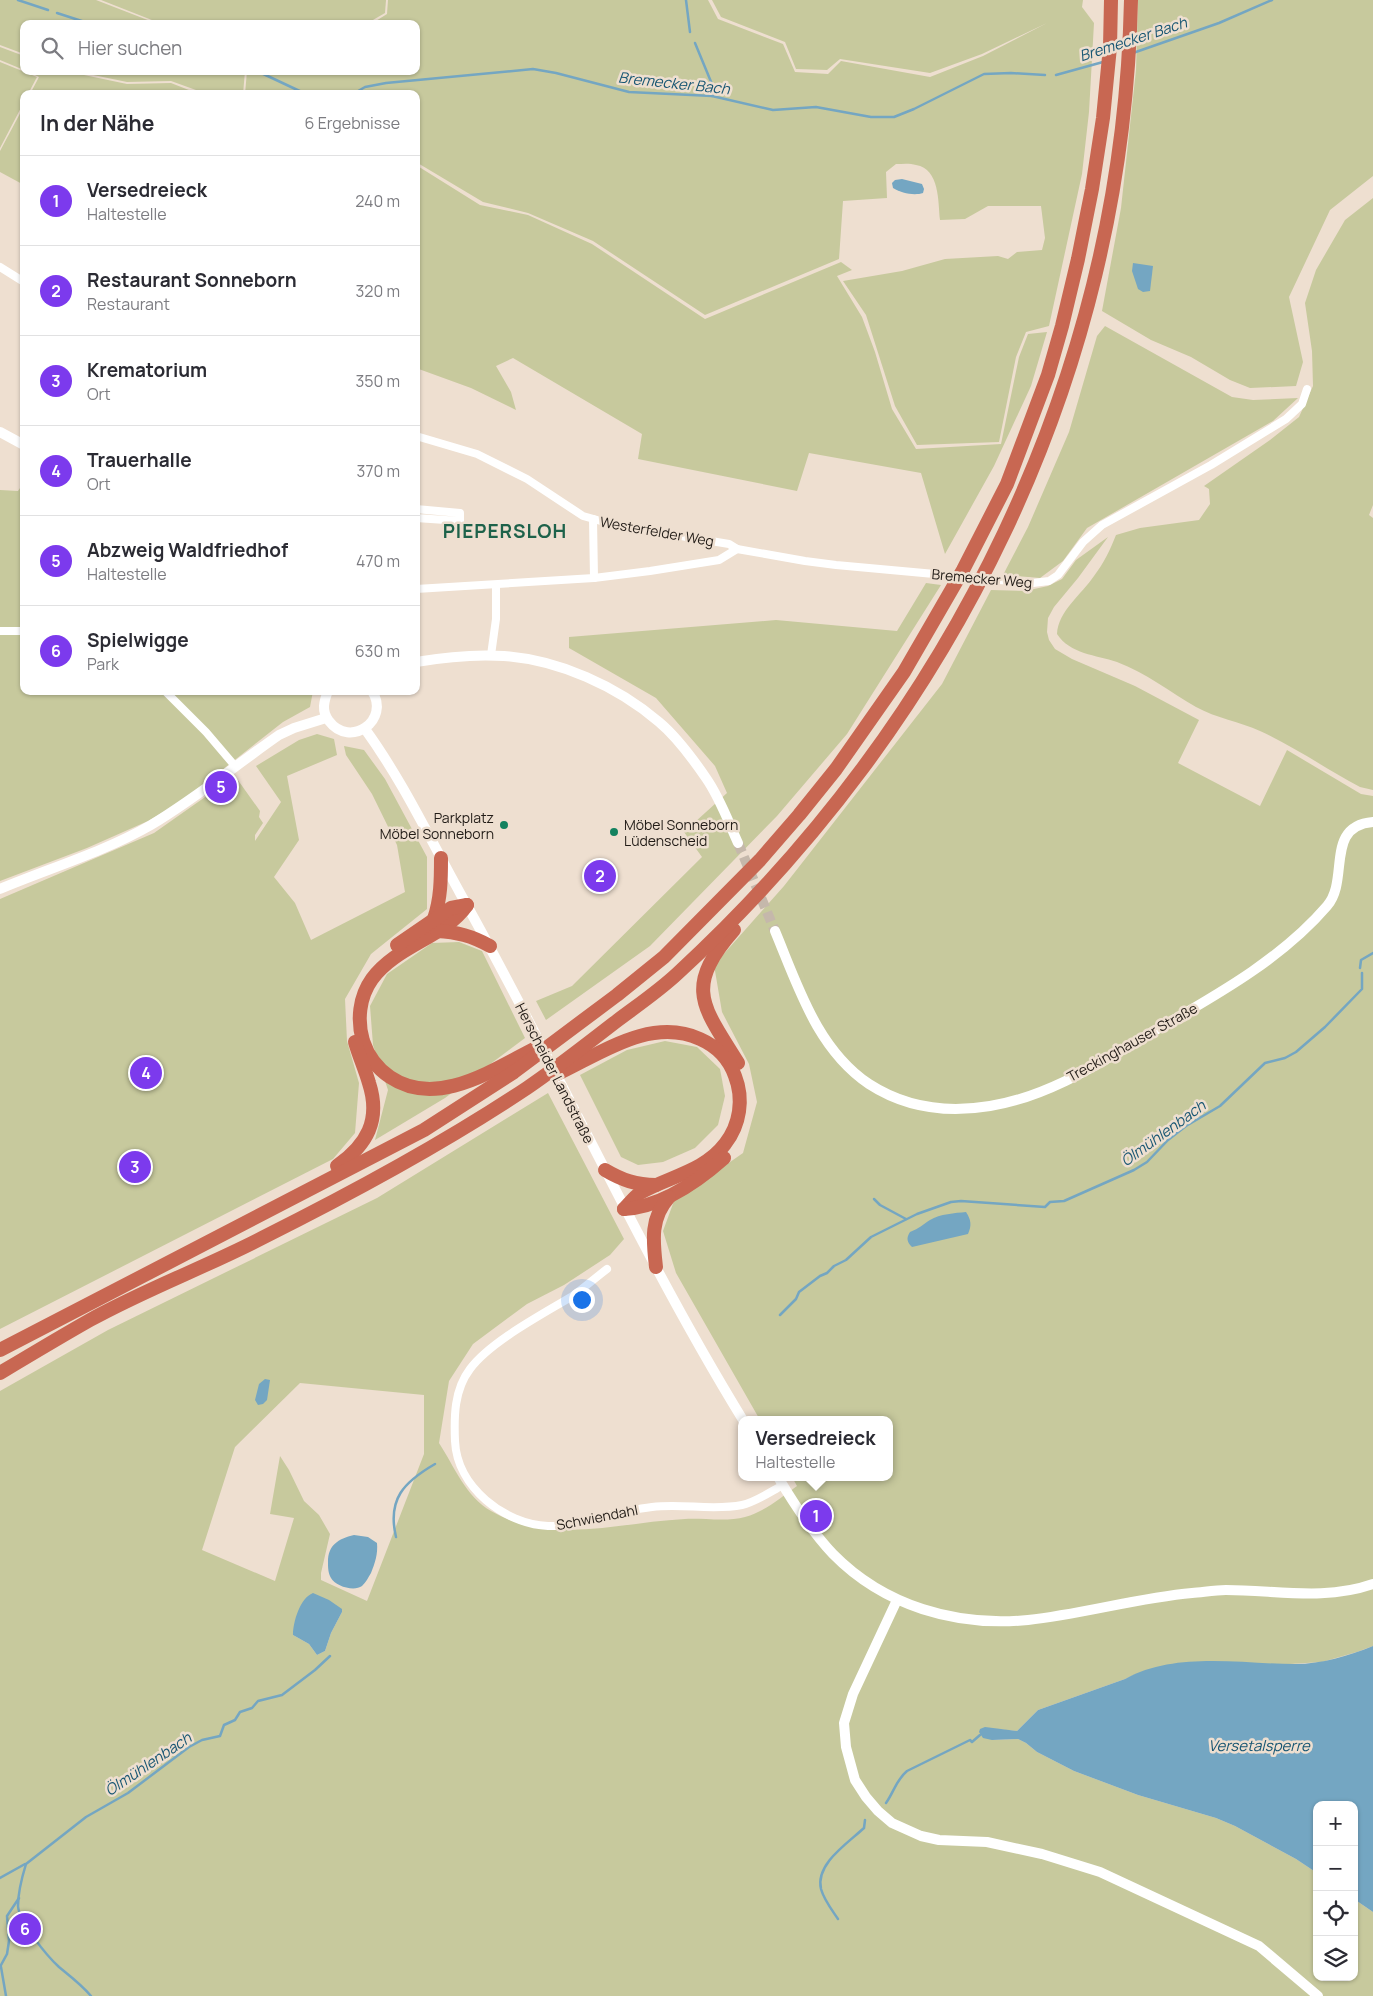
<!DOCTYPE html>
<html lang="de">
<meta charset="utf-8">
<style>
body{margin:0;font-family:Manrope,sans-serif;background:#f7f7f7;color:#2b2b33}
.controls{position:absolute;right:15px;bottom:15px;display:grid;overflow:hidden;border-radius:10px;box-shadow:0 1px 4px #0004}
.controls button{width:45px;height:45px;display:grid;place-items:center;padding:0;border:0;border-bottom:1px solid #e1e1e2;background:#fff;color:#2b2b33;font:25px sans-serif}
.you{position:absolute;left:581px;top:1299px;width:18px;height:18px;margin:-12px;border:4px solid #fff;border-radius:50%;background:#1a73e8;box-shadow:0 0 0 8px #1a73e833}
.badge{display:grid;place-items:center;width:32px;height:32px;border-radius:50%;background:#7c3aed;color:#fff;font-size:16px;font-weight:700}
.pin{position:absolute;translate:-50% -50%;border:2px solid #fff;box-shadow:0 1px 5px #0006}
.popup{position:absolute;left:738px;top:1416px;width:155px;height:65px;box-sizing:border-box;display:grid;place-content:center;border-radius:10px;background:#fff;filter:drop-shadow(0 1px 4px #0005);font-size:16px;white-space:nowrap;color:#7c7c81}
.popup b{font-size:19px;color:#2b2b33}
.popup::after{content:'';position:absolute;left:50%;top:100%;margin-left:-10px;border:10px solid transparent;border-top-color:#fff}
.list{margin:0;padding:0;list-style:none}
h2{display:flex;justify-content:space-between;align-items:center;height:65px;margin:0;padding:0 20px;font-size:21px}
h2 small{font-size:16px;font-weight:400;color:#7c7c81}
.list li{display:grid;grid-template-columns:32px 1fr auto;gap:15px;align-items:center;box-sizing:border-box;height:90px;padding:0 20px;border-top:1px solid #e1e1e2}
.list b{display:block;font-size:19px;white-space:nowrap}
.list p{margin:0;font-size:16px;white-space:nowrap;color:#7c7c81}
.list em{font-size:16px;font-style:normal;color:#7c7c81}
.icon{flex:none;width:28px;height:28px;fill:none;stroke:currentColor;stroke-width:2;stroke-linecap:round;stroke-linejoin:round}
.map{position:relative;flex:none;width:1373px;height:1996px;overflow:hidden}
.search{position:absolute;background:#fff;box-shadow:0 1px 4px #0004;left:20px;top:20px;width:400px;height:55px;display:flex;align-items:center;gap:12px;box-sizing:border-box;padding:0 18px;border-radius:10px;color:#7c7c81;font-size:19px}
.panel{position:absolute;background:#fff;box-shadow:0 1px 4px #0004;left:20px;top:90px;width:400px;height:605px;border-radius:10px}
.map>svg:first-child{display:block}
</style>
<div class="map">
<svg width="1373" height="1996" viewBox="0 0 1373 1996">
<rect width="100%" height="100%" fill="#eedfd0"/>
<g fill="#c7c99d" fill-rule="evenodd">
<polygon points="0,0 96,0 158,24 24,24 24,54 0,45"/>
<polygon points="101,0 386,0 385,13 366,24 162,24"/>
<path d="M388 0H708L718 19 783 44 795 72 828 74 841 61 930 77 983 56 1047 23 982 54 930 73 840 59 827 70 796 69 785 42 721 17 712 0H1083L1082 7 1094 23 1089 112 1082 174 1049 326 1026 332 1016 357 999 442 917 445 895 406 866 315 843 281 902 271 945 259 998 256 1008 259 1017 252 1042 250 1045 238 1041 206H988L965 219 940 220C938 202 940 169 916 165 910 163 902 164 896 164L886 172 887 198 843 201 839 259 705 315 593 241 528 213 483 202 416 162V94H245L247 71H416V24H371L387 14Z"/>
<polygon points="1138,0 1373,0 1373,176 1330,210 1289,297 1303,362 1296,386 1250,388 1230,380 1191,357 1151,340 1102,311 1121,208 1136,70"/>
<polygon points="0,47 24,56 24,70 0,60"/>
<polygon points="0,62 37,77 28,94 24,94 24,102 0,148"/>
<polygon points="27,71 65,71 127,84 171,83 199,94 30,94 39,77"/>
<polygon points="74,71 245,71 243,94 207,94 171,81 127,82"/>
<polygon points="24,106 24,185 0,172 0,151"/>
<polygon points="416,165 480,205 528,215 592,244 705,319 841,262 852,270 837,276 862,317 875,352 892,409 916,449 1001,444 1019,357 1028,334 1047,332 1031,386 994,466 945,554 921,473 809,453 797,491 638,459 642,434 513,358 496,366 511,392 516,410 471,388 416,368"/>
<path d="M1373 198V505L1369 515 1373 518V790L1360 787C1326 769 1295 747 1260 731 1240 722 1216 718 1196 707 1170 692 1146 673 1117 662 1096 655 1070 654 1057 634 1058 611 1082 594 1094 576 1104 563 1110 550 1116 535L1140 528 1199 520 1210 504 1209 489 1204 486 1270 440 1299 417 1313 386 1312 351 1305 303 1316 270 1345 220Z"/>
<polygon points="1105,326 1232,397 1253,400 1298,398 1273,421 1087,528 1063,561 1040,578 1003,575 1028,527 1069,432 1097,336"/>
<polygon points="24,482 24,691 313,691 310,707 283,722 184,800 148,821 87,848 0,881 0,490 18,491"/>
<path d="M1108 537 1078 578 1054 607 1048 618 1047 632 1049 640 1055 649 1072 659 1135 686 1199 720 1178 763 1260 806 1287 750 1361 794 1373 796V1646L1357 1652 1322 1662 1136 1674 1125 1679 1038 1710 1017 1731 995 1729 992 1740 1018 1739 1026 1743 1037 1752 1074 1771 1138 1795 1216 1818 1235 1826 1296 1859 1317 1873V1977H1354V1899L1373 1912V1996H0V1391L108 1330 377 1198 548 1093 624 1239 610 1255 564 1285 527 1304 473 1344 449 1381 439 1443C454 1466 466 1497 491 1511 552 1546 620 1522 685 1519 703 1518 728 1522 745 1517 766 1511 780 1498 797 1486L792 1477H890V1420H760L676 1273 663 1231 674 1201 743 1153 757 1102 749 1064 722 1012 714 965 784 886 942 684 991 590 1025 591 1048 586 1062 579 1076 560ZM300 1383 424 1395V1454L367 1601 321 1580V1573L330 1534 319 1515 304 1501 289 1470 280 1456 270 1514 294 1518 275 1581 202 1550 235 1447ZM342 1612 331 1633 325 1651 317 1655 309 1644 293 1635Z"/>
<polygon points="926,583 941,585 847,734 777,816 650,946 546,1020 536,1001 572,986 702,857 684,832 727,793 715,766 656,698 569,648 569,637 776,620 897,631"/>
<polygon points="317,734 334,739 337,755 287,776 299,840 274,877 295,903 311,940 405,892 397,845 372,794 346,755 344,746 364,750 385,779 427,857 427,909 371,954 345,999 347,1041 359,1083 355,1133 333,1159 0,1329 0,899 154,833 235,776 260,811 259,817 263,823 255,835 255,841 281,802 256,766 299,740"/>
<polygon points="459,942 482,951 525,1038 445,1098 375,1140 388,1090 373,1045 370,1006 387,974 432,943"/>
<polygon points="665,1041 697,1047 720,1069 725,1096 718,1125 695,1148 663,1162 638,1165 621,1157 580,1075 627,1050"/>
</g>
<g fill="#74a6c2">
<path d="M902 179 922 184 924 189 923 193C914 196 901 193 893 188L892 183 895 180Z"/>
<polygon points="1133,263 1153,266 1150,291 1143,292 1138,289 1132,271"/>
<path d="M966 1212C971 1220 972 1225 968 1234L912 1247C907 1242 906 1238 910 1232 920 1228 922 1225 930 1220 940 1214 955 1213 966 1212Z"/>
<polygon points="265,1379 270,1380 267,1400 263,1404 258,1405 255,1400 259,1384"/>
<path d="M354 1535 368 1537 377 1543C378 1554 375 1563 371 1573 368 1578 366 1582 362 1586 354 1592 335 1586 331 1578 328 1573 328 1567 328 1562 328 1545 338 1539 354 1535Z"/>
<path d="M313 1593 329 1600 342 1609V1612L331 1633 325 1651 317 1655 309 1644 293 1635C293 1622 300 1598 313 1593Z"/>
<path d="M1373 1646V1912L1354 1899V1805H1317V1873L1296 1859 1235 1826 1216 1818 1138 1795 1074 1771 1037 1752 1026 1743 1018 1739 992 1740 983 1738 979 1732 980 1729 985 1727 1017 1731 1038 1710 1125 1679C1175 1651 1242 1664 1295 1664 1322 1664 1348 1656 1373 1646Z"/>
</g>
<g fill="none" stroke-linecap="round" stroke-linejoin="round">
<g stroke="#74a6c2" stroke-width="2.5">
<polyline points="18,0 48,10"/>
<polyline points="686,0 690,32"/>
<polyline points="57,13 91,24"/>
<polyline points="695,43 714,89 712,96"/>
<polyline points="1133,53 1219,23 1272,0"/>
<polyline points="257,71 306,94"/>
<polyline points="1056,75 1103,62"/>
<polyline points="353,94 365,87 386,83 533,69 556,73 629,92 712,96 773,110 816,107 871,117 894,117 914,109 984,74 1011,73 1045,75"/>
<polyline points="1360,968 1361,960 1373,953"/>
<polyline points="874,1199 880,1205 906,1219"/>
<polyline points="780,1315 796,1299 799,1292 820,1276 827,1273 834,1266 846,1260 871,1237 917,1214 951,1202 961,1201 1045,1207 1050,1202 1064,1201 1134,1170 1147,1162 1168,1140 1186,1126 1220,1106 1265,1063 1285,1058 1296,1052 1325,1027 1362,989 1362,973"/>
<path d="M396 1537C387 1499 404 1482 435 1464"/>
<path d="M886 1803C894 1792 896 1780 907 1771L970 1740 972 1742 980 1735"/>
<polyline points="0,1878 25,1864"/>
<path d="M838 1919C832 1910 824 1900 821 1889 815 1864 848 1843 864 1828L865 1820"/>
<polyline points="0,1967 7,1954 9,1941 7,1916 19,1898"/>
<polyline points="1,1967 6,1996"/>
<path d="M91 1996C82 1985 70 1976 59 1967 47 1956 19 1922 18 1906 18 1892 22 1877 26 1864L86 1817 128 1793 189 1747 202 1740 220 1736 224 1725 235 1720 240 1712 252 1708 258 1701 282 1695 315 1670 330 1656"/>
</g>
<polyline stroke="#c5b8ab" stroke-width="10" stroke-dasharray="10 5" stroke-linecap="butt" points="738,843 775,931"/>
<g stroke="#fff" stroke-width="8">
<polyline points="0,267 24,282"/>
<polyline points="416,436 477,454 527,479 583,516 615,525 729,544 737,549 805,561 836,565 1033,583 1049,581 1058,575 1083,542 1102,525 1211,465 1286,419 1302,404 1307,389"/>
<polyline points="416,509 460,513 460,521 416,518"/>
<polyline points="593,519 594,578"/>
<polyline points="416,589 594,578 650,571 719,560 737,549"/>
<polyline points="0,631 24,631"/>
<polyline points="491,655 496,619 496,585"/>
<polyline points="165,691 206,732 235,766"/>
<path d="M607 1269C595 1278 583 1289 571 1297 541 1315 490 1342 470 1369 454 1390 454 1417 455 1441 457 1487 504 1524 548 1526 559 1527 570 1523 581 1521 604 1516 628 1510 652 1507 682 1503 712 1511 742 1505 756 1502 770 1492 783 1485"/>
</g>
<g stroke="#fff" stroke-width="10">
<polyline points="0,432 24,445"/>
<path d="M416 662C445 657 474 654 504 656 559 660 617 686 659 722 677 737 693 759 706 778 720 798 728 821 738 843"/>
<path d="M328 691C324 701 321 711 329 721 350 749 391 720 372 691"/>
<path d="M365 729C402 780 429 837 460 893 558 1067 638 1249 743 1420"/>
<path d="M0 889C50 868 104 852 151 825 196 798 236 765 279 735L294 728 326 718"/>
<path d="M775 931C798 986 817 1049 869 1084 906 1108 948 1113 990 1106 1047 1097 1100 1063 1149 1034 1211 998 1280 961 1327 906 1350 880 1324 826 1373 822"/>
<path d="M778 1477C794 1504 811 1531 833 1554 884 1606 956 1627 1028 1620 1083 1614 1137 1598 1192 1593 1204 1592 1215 1590 1226 1590 1276 1590 1325 1601 1373 1584"/>
<polyline points="897,1600 853,1694 844,1723 846,1747 855,1780 866,1797 878,1811 892,1823 921,1836 939,1840 987,1842 1042,1854 1100,1872 1259,1946 1318,1996"/>
</g>
<g stroke="#c86752" stroke-width="14">
<path d="M467 905C444 938 397 945 372 979 359 997 357 1021 363 1041 368 1056 378 1069 390 1077 437 1109 494 1069 536 1048"/>
<path d="M434 919C441 898 441 879 441 858"/>
<path d="M734 930C683 988 703 1006 738 1063"/>
<path d="M437 931C457 932 472 936 490 946"/>
<polyline points="397,945 451,908 467,905"/>
<path d="M555 1075C599 1055 650 1016 700 1039 716 1046 729 1059 735 1076 744 1099 740 1125 725 1144 705 1171 668 1177 640 1193 634 1197 629 1204 624 1209"/>
<path d="M337 1166C367 1145 381 1120 369 1083 365 1069 359 1056 355 1042"/>
<path d="M605 1170C622 1180 636 1185 656 1185"/>
<path d="M624 1209C661 1207 697 1182 724 1158"/>
<path d="M656 1267C653 1241 650 1218 669 1197"/>
<polyline points="0,1350 424,1130 514,1072 617,995 664,957 760,860 799,815 836,769 904,672 963,570 1007,484 1048,375 1062,326 1078,259 1092,189 1103,118 1110,47 1111,0"/>
<path d="M0 1373C30 1355 60 1337 90 1320 146 1289 206 1267 262 1238 352 1193 443 1144 527 1088 558 1067 588 1043 618 1020 638 1005 660 990 678 973 952 721 1123 375 1131 0"/>
</g>
</g>
<g fill="#13825f" stroke="#eedfd0" stroke-width="2">
<circle cx="504" cy="825" r="5"/>
<circle cx="614" cy="832" r="5"/>
</g>
<g text-anchor="middle" dominant-baseline="central" stroke-width="5" stroke-linejoin="round" paint-order="stroke">
<g font-size="14" fill="#221c17" stroke="#eedfd0">
<text transform="translate(657 531) rotate(10)">Westerfelder Weg</text>
<text transform="translate(982 578) rotate(5)">Bremecker Weg</text>
<text transform="translate(1132 1042) rotate(-29)">Treckinghauser Straße</text>
<text transform="translate(555 1073) rotate(63)">Herscheider Landstraße</text>
<text transform="translate(597 1517) rotate(-11)">Schwiendahl</text>
</g>
<g font-size="14" fill="#221c17" stroke="#eedfd0" text-anchor="end">
<text x="494" y="817">Parkplatz<tspan x="494" dy="16">Möbel Sonneborn</tspan></text>
<text x="624" y="824" text-anchor="start">Möbel Sonneborn<tspan x="624" dy="16">Lüdenscheid</tspan></text>
</g>
<g font-size="15" font-style="italic" fill="#185673" stroke="#eedfd0">
<text transform="translate(1133 39) rotate(-18)">Bremecker Bach</text>
<text transform="translate(674 83) rotate(6)">Bremecker Bach</text>
<text transform="translate(1163 1133) rotate(-36)">Ölmühlenbach</text>
<text x="1259" y="1745">Versetalsperre</text>
<text transform="translate(148 1764) rotate(-34)">Ölmühlenbach</text>
</g>
<g font-size="19" font-weight="bold" letter-spacing="1" fill="#1d624a" stroke="#eedfd0">
<text x="505" y="531">PIEPERSLOH</text>
</g>
</g>
</svg>
<div class="controls">
<button>+</button>
<button>−</button>
<button><svg class="icon" aria-label="locate" viewBox="0 0 24 24"><circle cx="12" cy="12" r="6"/><path d="M12 2v4M12 18v4M2 12h4M18 12h4"/></svg></button>
<button><svg class="icon" aria-label="layers" viewBox="0 0 24 24"><path d="M12 4l9 5-9 5-9-5zM3 14l9 5 9-5"/></svg></button>
</div>
<div class="you"></div>
<div class="pin badge" style="left:816px;top:1516px">1</div>
<div class="popup"><b>Versedreieck</b>Haltestelle</div>
<div class="pin badge" style="left:600px;top:876px">2</div>
<div class="pin badge" style="left:135px;top:1167px">3</div>
<div class="pin badge" style="left:146px;top:1073px">4</div>
<div class="pin badge" style="left:221px;top:787px">5</div>
<div class="pin badge" style="left:25px;top:1929px">6</div>
<div class="search"><svg class="icon" aria-label="search" viewBox="0 0 24 24"><circle cx="10" cy="10" r="6"/><path d="M15 15l6 6"/></svg>Hier suchen</div>
<section class="panel">
<h2>In der Nähe<small>6 Ergebnisse</small></h2>
<ul class="list">
<li><span class="badge">1</span><div><b>Versedreieck</b><p>Haltestelle</p></div><em>240 m</em></li>
<li><span class="badge">2</span><div><b>Restaurant Sonneborn</b><p>Restaurant</p></div><em>320 m</em></li>
<li><span class="badge">3</span><div><b>Krematorium</b><p>Ort</p></div><em>350 m</em></li>
<li><span class="badge">4</span><div><b>Trauerhalle</b><p>Ort</p></div><em>370 m</em></li>
<li><span class="badge">5</span><div><b>Abzweig Waldfriedhof</b><p>Haltestelle</p></div><em>470 m</em></li>
<li><span class="badge">6</span><div><b>Spielwigge</b><p>Park</p></div><em>630 m</em></li>
</ul>
</section>
</div>
